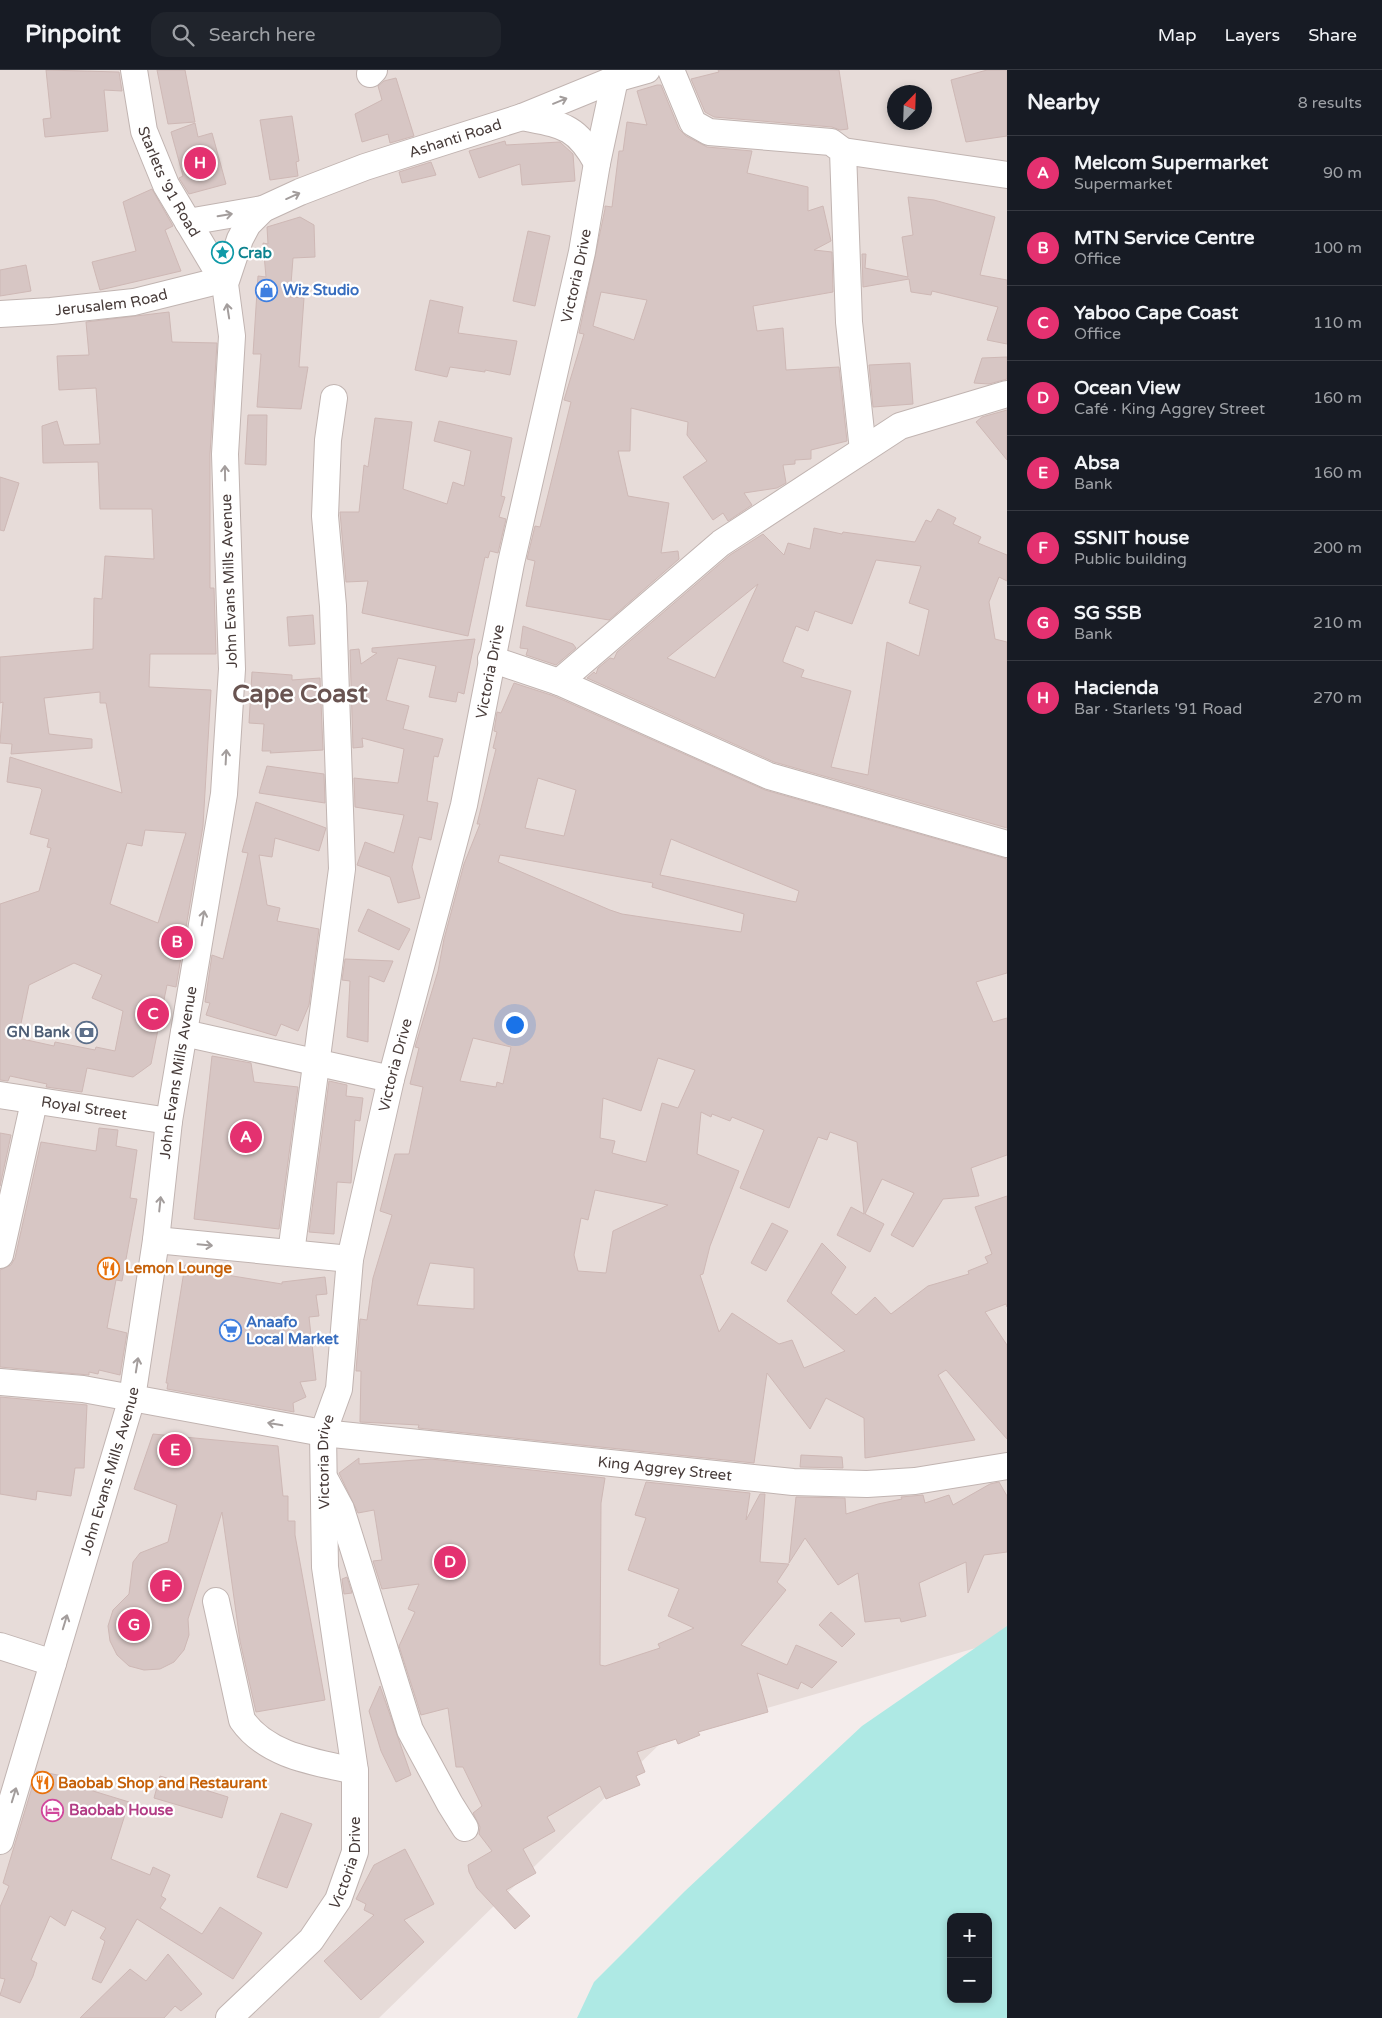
<!DOCTYPE html>
<meta charset="utf-8">
<style>
body{margin:0;font-family:"Varela Round",sans-serif;background:#20242c;color:#f1f3f6}
.controls{position:absolute;right:15px;bottom:15px;display:grid;overflow:hidden;border-radius:10px;box-shadow:0 2px 8px #0003}
.controls button{width:45px;height:45px;display:grid;place-items:center;padding:0;border:0;border-bottom:1px solid #363941;background:#171b24;color:#f1f3f6;font:25px sans-serif}
.compass{position:absolute;left:887px;top:15px;width:45px;height:45px;border-radius:50%;background:#171b24;box-shadow:0 2px 8px #0003;rotate:23deg}
.you{position:absolute;left:514px;top:954px;width:18px;height:18px;margin:-12px;border:4px solid #fff;border-radius:50%;background:#1a73e8;box-shadow:0 0 0 8px #1a73e833}
.badge{display:grid;place-items:center;width:32px;height:32px;border-radius:50%;background:#e43170;color:#fff;font-size:16px;font-weight:700}
.pin{position:absolute;translate:-50% -50%;border:2px solid #fff;box-shadow:0 1px 5px #0006}
.list{margin:0;padding:0;list-style:none}
h2{display:flex;justify-content:space-between;align-items:center;height:65px;margin:0;padding:0 20px;font-size:21px}
h2 small{font-size:16px;font-weight:400;color:#9ea1a6}
.list li{display:grid;grid-template-columns:32px 1fr auto;gap:15px;align-items:center;box-sizing:border-box;height:75px;padding:0 20px;border-top:1px solid #363941}
.list b{display:block;font-size:19px;white-space:nowrap}
.list p{margin:0;font-size:16px;white-space:nowrap;color:#9ea1a6}
.list em{font-size:16px;font-style:normal;color:#9ea1a6}
.icon{flex:none;width:28px;height:28px;fill:none;stroke:currentColor;stroke-width:2;stroke-linecap:round;stroke-linejoin:round}
.map{position:relative;flex:none;width:1007px;height:1948px;overflow:hidden}
header{display:flex;align-items:center;gap:30px;box-sizing:border-box;height:70px;padding:0 25px;background:#171b24;border-bottom:1px solid #363941}
header strong{font-size:24px}
nav{display:flex;gap:28px;margin-inline-start:auto;font-size:18px}
.search{width:350px;height:45px;background:#20242c;display:flex;align-items:center;gap:12px;box-sizing:border-box;padding:0 18px;border-radius:15px;color:#9ea1a6;font-size:19px}
main{display:flex}
aside{flex:1;background:#171b24}
.map>svg:first-child{display:block}
</style>
<header>
<strong>Pinpoint</strong>
<div class="search"><svg class="icon" aria-label="search" viewBox="0 0 24 24"><circle cx="10" cy="10" r="6"/><path d="M15 15l6 6"/></svg>Search here</div>
<nav><a>Map</a><a>Layers</a><a>Share</a></nav>
</header>
<main>
<div class="map">
<svg width="1007" height="1948" viewBox="0 0 1007 1948">
<rect width="100%" height="100%" fill="#f4eceb"/>
<path fill="#e7dcd9" fill-rule="evenodd" d="M0 0H1007V1569L667 1667 379 1948H0ZM894 22H924V52H894Z"/>
<path fill="#aee9e4" fill-rule="evenodd" d="M1007 1556V1948H577L594 1912 685 1821 862 1656ZM951 1847H988V1929H951Z"/>
<g fill="#d7c6c4" stroke="#ceb8b5" fill-rule="evenodd">
<polygon points="46,0 119,2 122,21 104,20 108,61 45,67 43,49 51,48"/>
<polygon points="157,0 185,0 195,52 168,54"/>
<polygon points="718,0 839,0 848,59 840,60 832,57 714,47 705,42 691,9 719,2"/>
<polygon points="987,0 1007,0 1007,66 966,72 951,10"/>
<polygon points="396,8 414,66 390,73 388,64 362,72 355,44 382,30 378,16 384,11"/>
<path d="M657 15H661L679 59 686 66 707 77 752 81 747 103 808 117V141L823 136 831 171 814 180 832 182 833 222 753 236 757 261 783 258 786 300 839 297 847 371 811 380V389L795 390V394L783 395 786 413 777 418 744 423 752 435 728 451 723 443 713 450 683 407 707 391 687 365 688 352 631 338 630 381H618L628 426 669 433 661 483 678 481 679 489 609 550 526 536 535 491 527 489 535 456 540 457 571 332 564 330 584 264 579 263 605 139V136L612 137 619 81H623L627 52 647 55 637 21ZM601 222 647 230 634 270 593 256Z"/>
<polygon points="292,46 299,91 296,92 298,106 270,110 260,50"/>
<polygon points="195,53 198,67 212,63 226,114 189,124 179,108 183,106 171,62"/>
<polygon points="505,71 506,75 560,72 573,84 575,111 522,115 520,94 479,108 469,81"/>
<polygon points="431,92 436,105 402,113 399,102"/>
<polygon points="152,119 173,156 165,160 181,201 100,220 92,192 136,181 123,132"/>
<polygon points="908,127 934,130 995,147 980,205 1007,210 1007,274 987,270 998,237 932,221 931,225 911,222 909,209 863,217 862,184 866,184 865,198 908,207 902,167 913,165"/>
<polygon points="300,147 314,155 315,187 293,188 290,227 304,228 299,297 308,297 301,339 257,337 261,284 253,284 258,206 266,207 263,173 268,174 267,157"/>
<polygon points="528,161 550,166 535,236 513,231"/>
<polygon points="26,195 31,221 0,226 0,200"/>
<polygon points="430,230 463,237 458,263 517,271 510,305 485,300 485,302 450,297 447,307 415,300"/>
<path d="M169 242 172 272 217 273 210 384V518H214L216 584H150L149 617 211 620 203 756 176 917 167 915 151 994 133 1007 87 998 82 1022 46 1017 47 1014 10 1006 8 1011 0 1010V834L39 821 51 778 47 777 49 769 30 764 42 720 40 718 7 712 10 687 122 723 106 633H100V622L44 628 49 664 92 669V678L11 684 12 674 0 673 3 632 0 633V587L93 579 94 528 102 529 105 486 154 489 152 439H100L98 392 43 393 42 356 57 351 64 375 100 374 96 318 59 320 57 286 89 285 86 252ZM145 760 186 763 158 853 110 834 127 773 142 776ZM74 893 102 905 92 928 123 941 115 981 96 977 95 980 55 972 54 976 18 968 29 915Z"/>
<polygon points="1007,287 1007,309 989,314 974,313 982,288"/>
<polygon points="910,293 913,334 873,337 869,295"/>
<polygon points="1007,340 1007,390 976,352 982,347"/>
<polygon points="248,345 267,345 266,395 245,394"/>
<polygon points="375,348 412,352 403,419 447,434 453,412 464,416 471,381 434,371 439,351 512,368 501,426 505,427 499,447 506,449 498,483 490,481 488,488 485,487 468,566 362,543 368,511 346,512 340,442 359,442 364,395 368,397"/>
<polygon points="0,407 19,413 4,461 0,460"/>
<path d="M938 439 956 448 953 454 981 467 978 473 1007 485V511L999 507 989 532 995 569 1007 572V758L774 692 587 608 594 602 596 604 598 598 610 588 614 589 617 582 730 485 763 464 784 485 788 473 810 479 814 458 842 464 843 462 915 472 926 450 931 452ZM876 490 921 496 909 533 929 540 919 586 887 572 868 705 831 697 851 621 801 607 804 600 783 592V590L796 556 808 561 815 541 852 554ZM758 514 715 608 667 588Z"/>
<polygon points="313,545 315,574 289,576 287,547"/>
<polygon points="523,556 573,574 576,578 556,595 526,585 528,579 520,578"/>
<polygon points="475,569 464,624 458,622 456,632 429,627 436,596 398,588 386,630 409,636 403,659 443,669 438,687 434,686 427,731 438,733 431,770 419,767 412,797 420,828 398,833 390,807 357,795 365,772 394,783 404,745 355,737 354,708 398,713 404,679 362,668 363,677 353,678 350,580 359,579 361,594 377,583 372,582 372,578"/>
<polygon points="252,602 292,605 292,610 320,608 323,680 270,683 271,681 262,681 264,654 249,653"/>
<path d="M514 613 554 626 765 720 1007 789V903L976 912 993 952 1007 948V1085L971 1098 979 1126 943 1129 913 1177 891 1165 914 1123 882 1109 865 1144 884 1154 870 1182 837 1165 851 1137 864 1144 857 1072 830 1062 827 1070 818 1067 789 1138 740 1118 764 1060 732 1047 730 1051 712 1044 711 1047 701 1042 697 1084 739 1101 710 1176 703 1204 700 1205 719 1262 732 1243 779 1274 792 1270 804 1298 845 1281 787 1231 822 1173 846 1197 831 1223 856 1245 875 1227 891 1244 928 1216 969 1204 968 1201 988 1193 985 1187 992 1184 975 1137 1007 1126V1237L1006 1234 985 1242 1007 1275V1369L946 1300 938 1305 975 1370 865 1388 864 1348 826 1328 810 1359 767 1303 754 1393 418 1358 419 1355 360 1352 361 1301H356L360 1249 367 1250 373 1208 392 1145 380 1141 395 1084H409L423 1017 410 1014 419 978 415 977 438 901 444 869 464 794 480 754H477L496 679 493 678 497 662 494 661 497 642 501 643ZM538 708 576 720 564 766 525 758ZM671 769 799 821 796 832 660 805ZM500 785 653 813 652 817 744 844 741 862 622 844 610 840 498 792ZM473 968 511 977 503 1014 497 1012 496 1017 460 1011ZM658 988 695 1000 678 1038 662 1033 646 1092 612 1083 615 1071 600 1068 603 1028 641 1041ZM595 1120 668 1135 613 1161 606 1203 578 1201 574 1185 581 1148 588 1150ZM430 1193 474 1198V1239L417 1235Z"/>
<polygon points="267,696 324,704 325,733 259,723"/>
<polygon points="256,732 326,758 319,781 275,768 272,787 259,785 267,835 280,838 277,851 319,859 309,935 298,961 281,954 276,966 206,945 210,933 205,932 212,885 223,889 248,783 242,782"/>
<polygon points="368,839 410,859 399,880 358,861"/>
<polygon points="345,889 393,891 384,912 369,906 368,972 347,967 350,911 342,910"/>
<polygon points="212,986 251,993 254,1012 298,1017 279,1159 194,1149"/>
<polygon points="329,1011 347,1015 346,1026 363,1028 360,1051 355,1050 351,1113 337,1112 334,1164 309,1162"/>
<polygon points="99,1058 118,1060 116,1076 137,1080 130,1128 137,1129 122,1211 116,1210 107,1258 127,1263 120,1305 99,1300 98,1304 89,1302 89,1305 0,1297 0,1200 11,1195 15,1188 41,1072 96,1081"/>
<polygon points="0,1063 11,1065 0,1116"/>
<polygon points="772,1153 788,1161 766,1201 751,1193"/>
<polygon points="185,1195 202,1198 202,1201 282,1214 282,1212 325,1207 327,1224 316,1225 319,1246 309,1247 316,1310 300,1312 306,1327 293,1333 294,1342 167,1319 168,1313 166,1313"/>
<polygon points="0,1327 87,1335 84,1398 75,1398 71,1426 37,1421 36,1430 0,1424"/>
<polygon points="153,1364 278,1376 283,1426 288,1426 288,1451 295,1451 295,1465 325,1630 256,1642 240,1571 222,1442 188,1549 189,1565 184,1580 174,1592 160,1599 144,1600 129,1596 117,1585 110,1571 108,1556 113,1540 129,1524 133,1492 140,1483 168,1472 177,1435 134,1419"/>
<polygon points="801,1385 842,1387 843,1398 800,1397"/>
<polygon points="359,1388 359,1394 431,1389 605,1408 601,1433 600,1595 605,1596 660,1578 658,1574 694,1558 668,1546 679,1519 628,1500 646,1448 635,1445 646,1412 750,1423 746,1450 760,1424 765,1424 760,1492 789,1494 777,1512 786,1520 741,1575 787,1595 796,1575 837,1592 812,1618 801,1612 798,1619 757,1603 768,1642 698,1662 700,1665 678,1674 676,1669 637,1682 645,1702 636,1706 640,1715 606,1729 600,1716 547,1747 555,1761 523,1779 536,1803 506,1820 530,1846 515,1859 477,1818 469,1802 468,1795 492,1781 479,1764 480,1757 473,1743 482,1736 463,1697 456,1697 448,1638 421,1645 399,1576 415,1542 408,1539 419,1514 382,1519 373,1491 382,1490 374,1440 358,1443 339,1403"/>
<polygon points="999,1412 1007,1426 1007,1482 984,1485 968,1523 966,1492 919,1513 926,1546 901,1552 900,1548 865,1552 858,1503 838,1515 805,1468 789,1493 796,1427 845,1428 846,1444 878,1434 902,1429 901,1427 923,1425 925,1433 949,1425 953,1435 990,1414"/>
<polygon points="347,1507 352,1523 344,1524 342,1509"/>
<polygon points="831,1542 855,1564 842,1577 819,1555"/>
<polygon points="380,1616 411,1705 396,1712 381,1681 369,1641"/>
<polygon points="37,1701 68,1707 67,1713 129,1732 111,1789 150,1805 153,1797 170,1805 161,1826 166,1829 160,1838 202,1864 220,1837 262,1863 233,1909 137,1849 101,1913 92,1909 105,1871 100,1868 106,1858 72,1840 65,1856 50,1846 31,1890 37,1893 33,1906 20,1933 0,1925 5,1909 0,1908 0,1837 9,1816 3,1813"/>
<polygon points="160,1706 228,1727 222,1748 154,1728"/>
<polygon points="281,1743 312,1754 287,1818 257,1807"/>
<polygon points="405,1779 434,1834 404,1850 424,1872 361,1930 324,1891 374,1845 364,1840 366,1834 356,1829 374,1795"/>
<polygon points="168,1884 202,1924 181,1941 175,1936 164,1948 80,1948 130,1899 146,1911"/>
</g>
<g fill="none" stroke-linecap="round" stroke-linejoin="round">
<defs>
<g id="minor">
<path id="s1" d="M134 0 144 61 166 115 225 214"/>
<polyline points="671,0 693,53 709,62 831,72 843,81 849,252 863,380"/>
<polyline points="370,4 374,0"/>
<path d="M522 47C562 55 576 55 597 93"/>
<polyline points="843,81 1007,105"/>
<polyline points="188,152 263,139"/>
<path id="s2" d="M0 244 51 241 134 232 222 210"/>
<polyline points="491,589 559,612 769,706 1007,774"/>
<polyline points="559,612 721,473 900,356 1007,324"/>
<polyline points="184,963 391,1009"/>
<path id="s3" d="M0 1025 169 1051"/>
<polyline points="156,1170 350,1189"/>
<polyline points="291,1183 342,799 333,536 325,446 328,370 334,328"/>
<polyline points="0,1185 34,1032"/>
<path id="s4" d="M0 1312 83 1319 323 1363 793 1412 867 1414 915 1411 1007 1396"/>
<polyline points="326,1411 341,1439 410,1660 450,1734 465,1758"/>
<path d="M216 1531 242 1650C267 1686 315 1692 355 1701"/>
<polyline points="0,1576 53,1593"/>
<path id="s5" d="M0 1771 132 1328 156 1170 169 1051 224 724 232 599 225 384 232 266 225 214 240 169 248 154 263 139 300 122 365 97 522 47 615 9 647 0"/>
<path id="s6" d="M229 1948 311 1870 338 1830 355 1782V1701L325 1497 323 1363 339 1319 350 1189 391 1009 464 735 511 493 582 182 597 93 615 9"/>
</g>
</defs>
<use href="#minor" stroke="#c1b4b1" stroke-width="28"/>
<use href="#minor" stroke="#fff" stroke-width="26"/>
</g>
<defs><path id="oneway-shaft" d="M-6 0H5M1.5-3L5.5 0L1.5 3" fill="none" stroke-width="1.6" stroke-linecap="round" stroke-linejoin="round" transform="scale(1.25)"/></defs>
<g stroke="#a39d9c">
<use href="#oneway-shaft" transform="translate(560 31) rotate(-22)"/>
<use href="#oneway-shaft" transform="translate(293 126) rotate(-24)"/>
<use href="#oneway-shaft" transform="translate(225 145) rotate(-9)"/>
<use href="#oneway-shaft" transform="translate(228 241) rotate(-99)"/>
<use href="#oneway-shaft" transform="translate(225 403) rotate(-91)"/>
<use href="#oneway-shaft" transform="translate(226 687) rotate(-87)"/>
<use href="#oneway-shaft" transform="translate(203 848) rotate(-80)"/>
<use href="#oneway-shaft" transform="translate(160 1134) rotate(-84)"/>
<use href="#oneway-shaft" transform="translate(205 1175) rotate(5)"/>
<use href="#oneway-shaft" transform="translate(137 1295) rotate(-81)"/>
<use href="#oneway-shaft" transform="translate(275 1354) rotate(-170)"/>
<use href="#oneway-shaft" transform="translate(65 1552) rotate(-73)"/>
<use href="#oneway-shaft" transform="translate(14 1725) rotate(-73)"/>
</g>
<defs>
<symbol id="sight-ring" viewBox="-11 -11 22 22"><circle r="9.5" fill="#fff" stroke="#0f9aa8" stroke-width="1.5"/><path d="M0-6L1.8-2.2L6-1.7L2.9 1.2L3.7 5.4L0 3.3L-3.7 5.4L-2.9 1.2L-6-1.7L-1.8-2.2Z" fill="#0f9aa8"/></symbol>
<symbol id="shop-ring" viewBox="-11 -11 22 22"><circle r="9.5" fill="#fff" stroke="#3f7fe0" stroke-width="1.5"/><path d="M-5-2.5h2.3a2.7 3.5 0 0 1 5.4 0H5L5.5 6h-11ZM-1.5-2.5h3a1.5 2.3 0 0 0-3 0Z" fill="#3f7fe0"/></symbol>
<symbol id="bank-ring" viewBox="-11 -11 22 22"><circle r="9.5" fill="#fff" stroke="#5c6f8a" stroke-width="1.5"/><path d="M-6-4H6V4H-6ZM0-2.3a2.3 2.3 0 1 0 0 4.6a2.3 2.3 0 1 0 0-4.6Z" fill="#5c6f8a"/></symbol>
<symbol id="restaurant-ring" viewBox="-11 -11 22 22"><circle r="9.5" fill="#fff" stroke="#e8710a" stroke-width="1.5"/><path d="M-5-6h1v4h1v-4h1v4h1v-4h1v5L-1.5 .5V6h-2V.5L-5-1ZM5-6V6H3V1.5H1.5Q1.5-4 5-6Z" fill="#e8710a"/></symbol>
<symbol id="supermarket-ring" viewBox="-11 -11 22 22"><circle r="9.5" fill="#fff" stroke="#3f7fe0" stroke-width="1.5"/><path d="M-6-5.5h2.5l.6 2H6L4.5 2H-2.5L-4.4-4H-6ZM-1.5 3.2a1.3 1.3 0 1 0 .1 0ZM3 3.2a1.3 1.3 0 1 0 .1 0Z" fill="#3f7fe0"/></symbol>
<symbol id="hotel-ring" viewBox="-11 -11 22 22"><circle r="9.5" fill="#fff" stroke="#d1479c" stroke-width="1.5"/><path d="M-6-4.5h1.5V1H6V5H4.5V3h-9V5H-6ZM-4 0a1.8 1.8 0 1 1 3.6 0ZM.5 0V-2.5h3Q6-2.5 6 0Z" fill="#d1479c"/></symbol>
</defs>
<g fill-rule="evenodd">
<use href="#sight-ring" x="210" y="170" width="25" height="25"/>
<use href="#shop-ring" x="254" y="208" width="25" height="25"/>
<use href="#bank-ring" x="74" y="950" width="25" height="25"/>
<use href="#restaurant-ring" x="96" y="1186" width="25" height="25"/>
<use href="#supermarket-ring" x="218" y="1248" width="25" height="25"/>
<use href="#restaurant-ring" x="30" y="1700" width="25" height="25"/>
<use href="#hotel-ring" x="40" y="1728" width="25" height="25"/>
</g>
<g text-anchor="middle" dominant-baseline="central" stroke-width="4.5" stroke-linejoin="round" paint-order="stroke">
<g font-size="15" fill="#473b39" stroke="#fff">
<text stroke="none"><textPath href="#s5" startOffset="1875">Ashanti Road</textPath></text>
<text stroke="none"><textPath href="#s1" startOffset="118">Starlets '91 Road</textPath></text>
<text stroke="none"><textPath href="#s6" startOffset="1820">Victoria Drive</textPath></text>
<text stroke="none"><textPath href="#s2" startOffset="112">Jerusalem Road</textPath></text>
<text transform="translate(229 511) rotate(-92)">John Evans Mills Avenue</text>
<text stroke="none"><textPath href="#s6" startOffset="1415">Victoria Drive</textPath></text>
<text stroke="none"><textPath href="#s6" startOffset="1010">Victoria Drive</textPath></text>
<text stroke="none"><textPath href="#s5" startOffset="791">John Evans Mills Avenue</textPath></text>
<text stroke="none"><textPath href="#s3" startOffset="85">Royal Street</textPath></text>
<text stroke="none"><textPath href="#s6" startOffset="605">Victoria Drive</textPath></text>
<text stroke="none"><textPath href="#s4" startOffset="671">King Aggrey Street</textPath></text>
<text stroke="none"><textPath href="#s5" startOffset="386">John Evans Mills Avenue</textPath></text>
<text stroke="none"><textPath href="#s6" startOffset="200">Victoria Drive</textPath></text>
</g>
<g font-size="15" font-weight="bold" fill="#0d838f" stroke="#fff" text-anchor="start">
<text x="238" y="183">Crab</text>
</g>
<g font-size="15" font-weight="bold" fill="#366cbe" stroke="#fff" text-anchor="start">
<text x="283" y="220">Wiz Studio</text>
<text x="246" y="1252">Anaafo<tspan x="246" dy="17">Local Market</tspan></text>
</g>
<g font-size="15" font-weight="bold" fill="#4e5e75" stroke="#fff" text-anchor="end">
<text x="70" y="962">GN Bank</text>
</g>
<g font-size="15" font-weight="bold" fill="#c56008" stroke="#fff" text-anchor="start">
<text x="125" y="1198">Lemon Lounge</text>
<text x="58" y="1713">Baobab Shop and Restaurant</text>
</g>
<g font-size="15" font-weight="bold" fill="#b23c85" stroke="#fff" text-anchor="start">
<text x="69" y="1740">Baobab House</text>
</g>
<g font-size="25" font-weight="bold" fill="#695451" stroke="#fff">
<text x="300" y="624">Cape Coast</text>
</g>
</g>
</svg>
<div class="controls">
<button>+</button>
<button>−</button>
</div>
<svg class="compass" viewBox="-18 -18 36 36"><path d="M0-13l5 13h-10z" fill="#e53935"/><path d="M0 13l5-13h-10z" fill="#9ea1a6"/></svg>
<div class="you"></div>
<div class="pin badge" style="left:246px;top:1067px">A</div>
<div class="pin badge" style="left:177px;top:872px">B</div>
<div class="pin badge" style="left:153px;top:944px">C</div>
<div class="pin badge" style="left:450px;top:1492px">D</div>
<div class="pin badge" style="left:175px;top:1380px">E</div>
<div class="pin badge" style="left:166px;top:1516px">F</div>
<div class="pin badge" style="left:134px;top:1555px">G</div>
<div class="pin badge" style="left:200px;top:93px">H</div>
</div>
<aside>
<h2>Nearby<small>8 results</small></h2>
<ul class="list">
<li><span class="badge">A</span><div><b>Melcom Supermarket</b><p>Supermarket</p></div><em>90 m</em></li>
<li><span class="badge">B</span><div><b>MTN Service Centre</b><p>Office</p></div><em>100 m</em></li>
<li><span class="badge">C</span><div><b>Yaboo Cape Coast</b><p>Office</p></div><em>110 m</em></li>
<li><span class="badge">D</span><div><b>Ocean View</b><p>Café · King Aggrey Street</p></div><em>160 m</em></li>
<li><span class="badge">E</span><div><b>Absa</b><p>Bank</p></div><em>160 m</em></li>
<li><span class="badge">F</span><div><b>SSNIT house</b><p>Public building</p></div><em>200 m</em></li>
<li><span class="badge">G</span><div><b>SG SSB</b><p>Bank</p></div><em>210 m</em></li>
<li><span class="badge">H</span><div><b>Hacienda</b><p>Bar · Starlets '91 Road</p></div><em>270 m</em></li>
</ul>
</aside>
</main>
